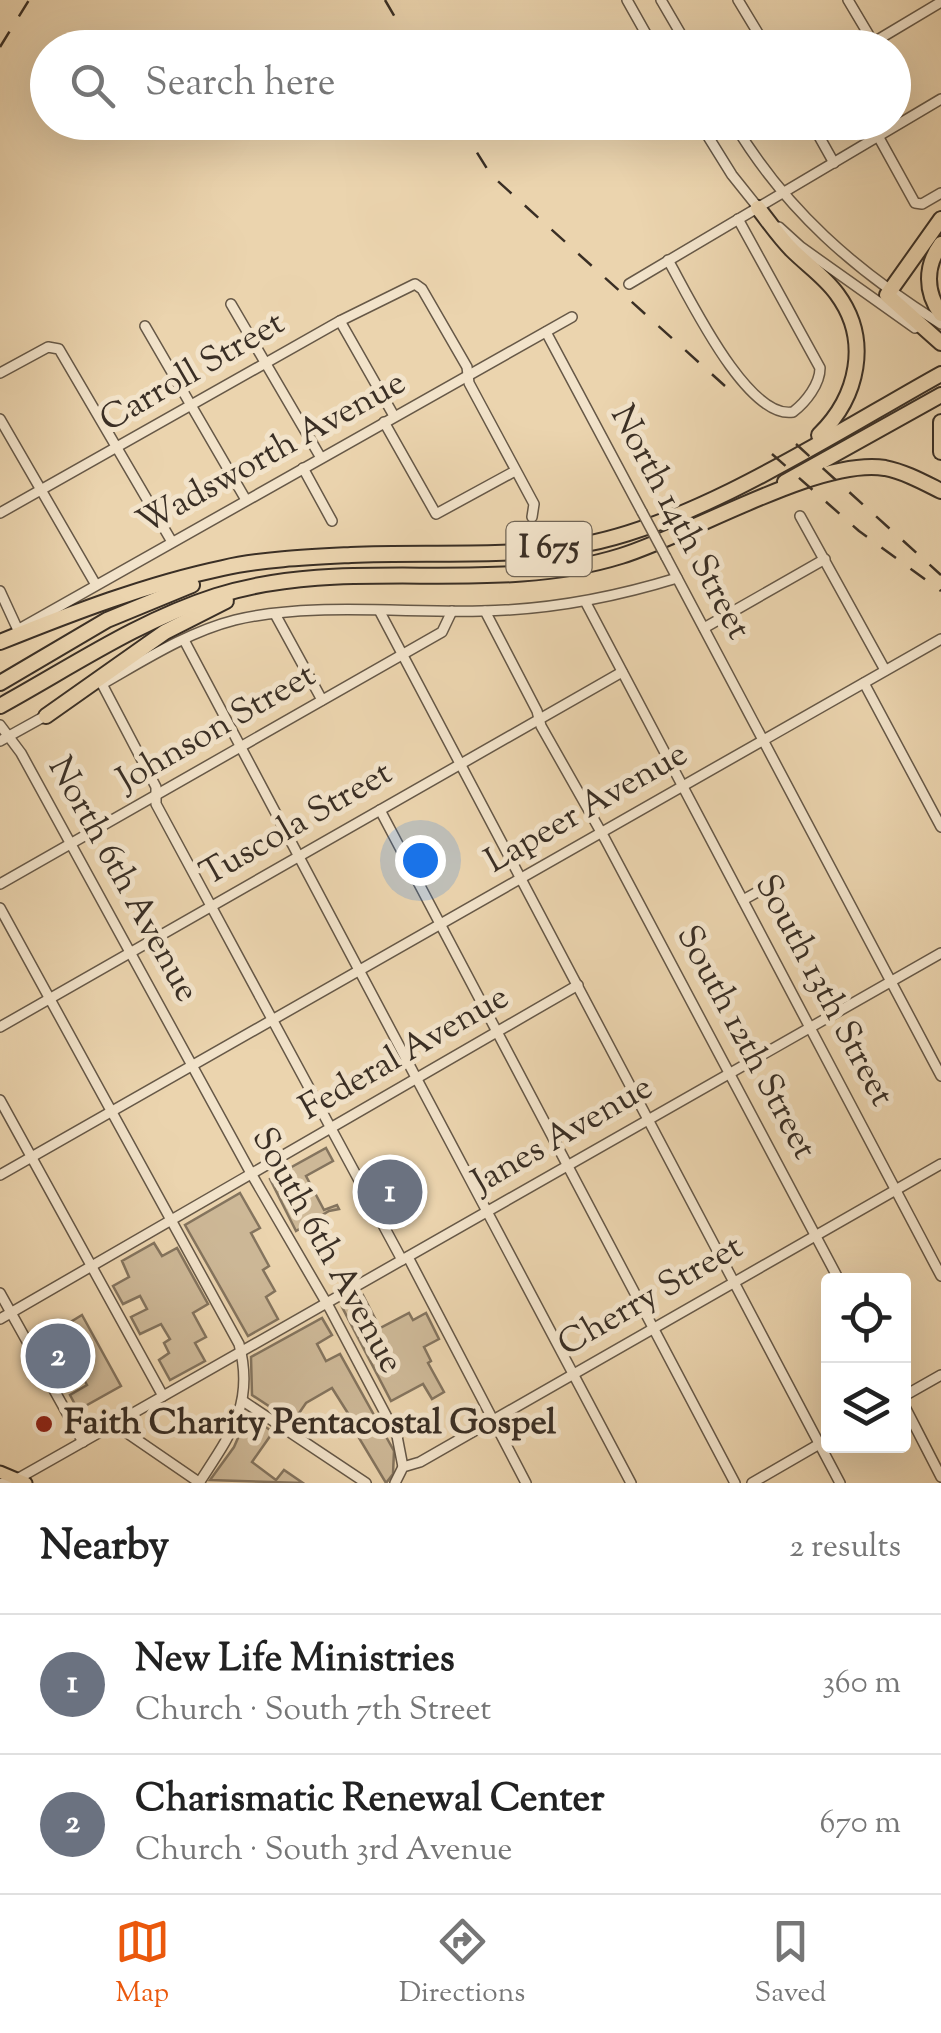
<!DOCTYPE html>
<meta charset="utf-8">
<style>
body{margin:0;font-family:"Sorts Mill Goudy",serif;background:#f6f6f6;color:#222}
.controls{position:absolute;right:30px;bottom:30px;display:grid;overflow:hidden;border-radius:10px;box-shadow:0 10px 40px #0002}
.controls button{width:90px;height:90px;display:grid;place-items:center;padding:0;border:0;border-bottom:2px solid #e0e0e0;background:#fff;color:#222;font:50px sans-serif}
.you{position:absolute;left:420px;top:860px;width:35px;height:35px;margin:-25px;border:8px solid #fff;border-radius:50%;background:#1a73e8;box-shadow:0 0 0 15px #1a73e833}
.badge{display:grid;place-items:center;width:65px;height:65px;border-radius:50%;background:#ea580c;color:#fff;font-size:32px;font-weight:700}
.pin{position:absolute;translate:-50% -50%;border:5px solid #fff;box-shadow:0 2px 10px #0006}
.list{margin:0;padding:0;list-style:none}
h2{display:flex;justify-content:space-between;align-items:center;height:130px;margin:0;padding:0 40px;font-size:42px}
h2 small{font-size:32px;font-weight:400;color:#767676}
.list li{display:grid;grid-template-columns:65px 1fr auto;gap:30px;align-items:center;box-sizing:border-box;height:140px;padding:0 40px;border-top:2px solid #e0e0e0}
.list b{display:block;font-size:38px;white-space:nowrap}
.list p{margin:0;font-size:32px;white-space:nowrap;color:#767676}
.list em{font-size:32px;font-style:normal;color:#767676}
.icon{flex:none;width:55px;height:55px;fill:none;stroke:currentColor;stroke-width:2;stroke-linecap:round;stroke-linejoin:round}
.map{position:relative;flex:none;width:941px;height:1483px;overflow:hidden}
.search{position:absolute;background:#fff;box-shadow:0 10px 40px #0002;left:30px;right:30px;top:30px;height:110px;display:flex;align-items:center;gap:25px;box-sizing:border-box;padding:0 35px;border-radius:55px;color:#767676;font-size:38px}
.sheet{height:410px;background:#fff}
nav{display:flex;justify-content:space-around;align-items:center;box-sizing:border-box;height:140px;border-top:2px solid #e0e0e0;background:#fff;font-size:28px;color:#767676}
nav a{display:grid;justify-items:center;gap:5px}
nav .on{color:#ea580c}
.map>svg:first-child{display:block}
</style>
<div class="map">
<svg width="941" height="1483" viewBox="0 0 941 1483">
<rect width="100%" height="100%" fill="#ebd4ae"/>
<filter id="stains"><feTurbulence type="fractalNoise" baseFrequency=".002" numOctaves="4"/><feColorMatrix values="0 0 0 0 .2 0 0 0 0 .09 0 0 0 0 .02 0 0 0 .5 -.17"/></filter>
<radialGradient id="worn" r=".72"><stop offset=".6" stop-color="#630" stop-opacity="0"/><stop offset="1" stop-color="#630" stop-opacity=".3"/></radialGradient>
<g fill="#cdb897" stroke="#84745e" stroke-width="2.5">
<polygon points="326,1148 333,1161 306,1176 324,1210 337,1205 339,1209 329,1211 296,1231 270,1179"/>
<polygon points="240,1193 260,1228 251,1233 269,1266 263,1270 275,1291 266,1297 278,1319 248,1336 185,1225"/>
<polygon points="154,1243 162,1256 177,1248 208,1304 193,1313 206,1337 195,1343 205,1361 170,1380 159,1360 169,1353 164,1343 170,1339 161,1324 140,1334 131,1317 147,1309 140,1296 123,1304 113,1286 129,1277 122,1261"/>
<polygon points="363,1295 380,1328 409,1313 413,1320 426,1313 439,1339 424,1347 431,1361 428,1363 444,1392 432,1399 423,1384 391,1401 342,1307"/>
<polygon points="82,1315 121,1386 78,1410 70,1395 87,1385 79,1371 90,1364 82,1349 78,1352 64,1326"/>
<polygon points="322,1318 332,1335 317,1344 326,1361 340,1354 394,1451 393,1474 386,1483 353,1428 356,1426 332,1388 306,1403 293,1422 252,1395 251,1357"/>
<polygon points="248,1415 273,1432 252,1462 276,1480 284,1470 303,1483 210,1480 234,1447"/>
</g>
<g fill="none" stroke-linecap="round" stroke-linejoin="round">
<defs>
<g id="minor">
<polyline points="627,0 654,48"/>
<polyline points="661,0 689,48"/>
<polyline points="738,0 767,48"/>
<polyline points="848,0 873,42"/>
<polyline points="864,48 941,2"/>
<polyline points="699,122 732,175 760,210"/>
<path d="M733 122C785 210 856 271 941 324"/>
<polyline points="811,122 834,163"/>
<polyline points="878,136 915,203 922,204 941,193"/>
<polyline points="779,227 801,247 915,328"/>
<path d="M668 260C688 295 747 420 793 412 806 402 820 384 820 368L738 219"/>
<polyline points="629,284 941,99"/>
<polyline points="231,304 321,458"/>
<polyline points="340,321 394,416"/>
<polyline points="145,326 246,500"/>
<polyline points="546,332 642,512"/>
<polyline points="0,373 48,347 59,349 172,542"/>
<polyline points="0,419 96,585"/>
<polyline points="384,422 436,514 515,471"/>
<polyline points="303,468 332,521"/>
<polyline points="0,513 340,321 415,284 422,289 467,367 469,383 534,504 532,517"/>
<polyline points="800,516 885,670"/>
<polyline points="666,557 941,1076"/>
<polyline points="0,591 18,630"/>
<polyline points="586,603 941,1276"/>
<polyline points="485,611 537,711 541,726 605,839 839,1280"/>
<polyline points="380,612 840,1483"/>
<polyline points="275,614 322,700"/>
<polyline points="21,628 572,317"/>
<polyline points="704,628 825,559"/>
<polyline points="184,640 631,1483"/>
<path d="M104 683C146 659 188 632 235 620 309 602 404 613 481 611 549 610 612 598 677 578"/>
<polyline points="864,683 941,827"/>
<polyline points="102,684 156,787 156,804 402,1260"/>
<polyline points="0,725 21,753 252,1175 330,1309 397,1436 403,1467"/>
<polyline points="0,741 47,715"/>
<polyline points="380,810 735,1483"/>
<polyline points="0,884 442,632 452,611"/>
<polyline points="743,900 770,885"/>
<path d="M0 908 239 1344C255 1404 230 1435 199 1483"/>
<polyline points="0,1027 622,672"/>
<polyline points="0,1100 163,1396"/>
<polyline points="0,1175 941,639"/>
<polyline points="408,1257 526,1483"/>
<polyline points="0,1293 83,1442"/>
<polyline points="0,1319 578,985"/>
<polyline points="904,1396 941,1375"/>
<polyline points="243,1401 366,1483"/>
<polyline points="904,1405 941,1477"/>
<polyline points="114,1424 200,1483"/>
<polyline points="2,1483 19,1478 72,1448 941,953"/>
<polyline points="395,1483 403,1467 420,1462 941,1164"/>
<polyline points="752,1483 828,1439"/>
</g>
<polyline id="major" points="0,1472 26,1483"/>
<g id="highway">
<path d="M758 208C769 222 779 237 792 250 807 265 825 277 837 294 871 340 858 397 819 435"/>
<polyline points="941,219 887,295 941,343"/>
<path d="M941 244C925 266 925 292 941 314"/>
<polyline points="941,422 941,452"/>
<polyline points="785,482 941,395"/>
<path d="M0 642C72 613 147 584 223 568 262 559 311 557 351 555 430 551 508 559 586 544 700 522 838 431 941 374"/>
<polyline points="0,683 107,620 192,585"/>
<path d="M0 706C71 667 138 621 216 596 348 554 490 597 621 556 690 535 819 457 885 468 905 472 923 482 941 491"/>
<polyline points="46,716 165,632 226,601"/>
</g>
</defs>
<use href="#minor" stroke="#665847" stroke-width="12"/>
<use href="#major" stroke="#3a2f25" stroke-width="15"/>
<use href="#highway" stroke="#3a2f25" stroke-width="18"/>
<use href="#minor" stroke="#f2e3ca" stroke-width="9"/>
<use href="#major" stroke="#ebd4ae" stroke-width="11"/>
<use href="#highway" stroke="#ebd4ae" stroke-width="14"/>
<g stroke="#3a2f25" stroke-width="2.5" stroke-dasharray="18 18" stroke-linecap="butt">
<polyline points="385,0 413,48"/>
<polyline points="0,47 29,0"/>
<polyline points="458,122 491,175 725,386"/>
<polyline points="796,444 941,575"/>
<polyline points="772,454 859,531 941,591"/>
</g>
<defs>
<polyline id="minor-bridge" points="642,512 666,557"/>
</defs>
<use href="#minor-bridge" stroke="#665847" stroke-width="12" stroke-linecap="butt"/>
<use href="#minor-bridge" stroke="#f2e3ca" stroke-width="9"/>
</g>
<circle fill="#8f2418" stroke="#f2e3ca" stroke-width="4" cx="44" cy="1424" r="10"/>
<g text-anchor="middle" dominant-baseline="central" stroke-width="10" stroke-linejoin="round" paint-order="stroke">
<rect fill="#f2e3ca" stroke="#716556" stroke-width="2.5" x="506.5" y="522" width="85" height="54" rx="8"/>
<g font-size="32" font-weight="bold" fill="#3a2f25">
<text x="549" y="549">I 675</text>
</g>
<g font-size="35" fill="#3a2f25" stroke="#f2e3ca">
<text transform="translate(193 373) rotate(-30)">Carroll Street</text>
<text transform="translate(272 454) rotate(-29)">Wadsworth Avenue</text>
<text transform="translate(679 523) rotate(62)">North 14th Street</text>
<text transform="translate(217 729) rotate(-30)">Johnson Street</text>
<text transform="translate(587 809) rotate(-30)">Lapeer Avenue</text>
<text transform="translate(297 825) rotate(-30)">Tuscola Street</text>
<text transform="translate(122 880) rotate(61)">North 6th Avenue</text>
<text transform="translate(823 991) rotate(62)">South 13th Street</text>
<text transform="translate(745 1043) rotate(62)">South 12th Street</text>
<text transform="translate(405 1054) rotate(-30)">Federal Avenue</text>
<text transform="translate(563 1136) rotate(-30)">Janes Avenue</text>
<text transform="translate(326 1251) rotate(61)">South 6th Avenue</text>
<text transform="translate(651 1297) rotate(-30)">Cherry Street</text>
</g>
<g font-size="35" font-weight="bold" fill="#3a2f25" stroke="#f2e3ca" text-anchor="start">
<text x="64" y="1424">Faith Charity Pentacostal Gospel</text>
</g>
</g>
<rect width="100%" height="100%" filter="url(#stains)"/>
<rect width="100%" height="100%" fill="url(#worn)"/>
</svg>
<div class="controls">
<button><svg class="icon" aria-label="locate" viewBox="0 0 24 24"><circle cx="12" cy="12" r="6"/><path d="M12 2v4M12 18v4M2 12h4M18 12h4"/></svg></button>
<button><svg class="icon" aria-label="layers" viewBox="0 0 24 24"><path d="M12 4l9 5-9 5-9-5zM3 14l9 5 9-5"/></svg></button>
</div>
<div class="you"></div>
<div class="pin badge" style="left:390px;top:1192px;background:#6b7280">1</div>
<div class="pin badge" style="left:58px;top:1356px;background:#6b7280">2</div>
<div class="search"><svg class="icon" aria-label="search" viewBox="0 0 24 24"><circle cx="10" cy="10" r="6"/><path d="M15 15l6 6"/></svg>Search here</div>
</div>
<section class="sheet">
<h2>Nearby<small>2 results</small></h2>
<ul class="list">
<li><span class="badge" style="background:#6b7280">1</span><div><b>New Life Ministries</b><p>Church · South 7th Street</p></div><em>360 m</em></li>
<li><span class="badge" style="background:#6b7280">2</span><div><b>Charismatic Renewal Center</b><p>Church · South 3rd Avenue</p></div><em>670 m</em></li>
</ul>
</section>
<nav>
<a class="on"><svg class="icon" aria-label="map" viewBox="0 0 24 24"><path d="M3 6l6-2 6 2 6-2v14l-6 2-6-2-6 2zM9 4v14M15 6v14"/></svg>Map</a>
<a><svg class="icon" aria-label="directions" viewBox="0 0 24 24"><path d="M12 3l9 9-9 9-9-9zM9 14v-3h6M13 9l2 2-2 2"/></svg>Directions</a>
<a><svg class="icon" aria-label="saved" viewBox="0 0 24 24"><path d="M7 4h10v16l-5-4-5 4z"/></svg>Saved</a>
</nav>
